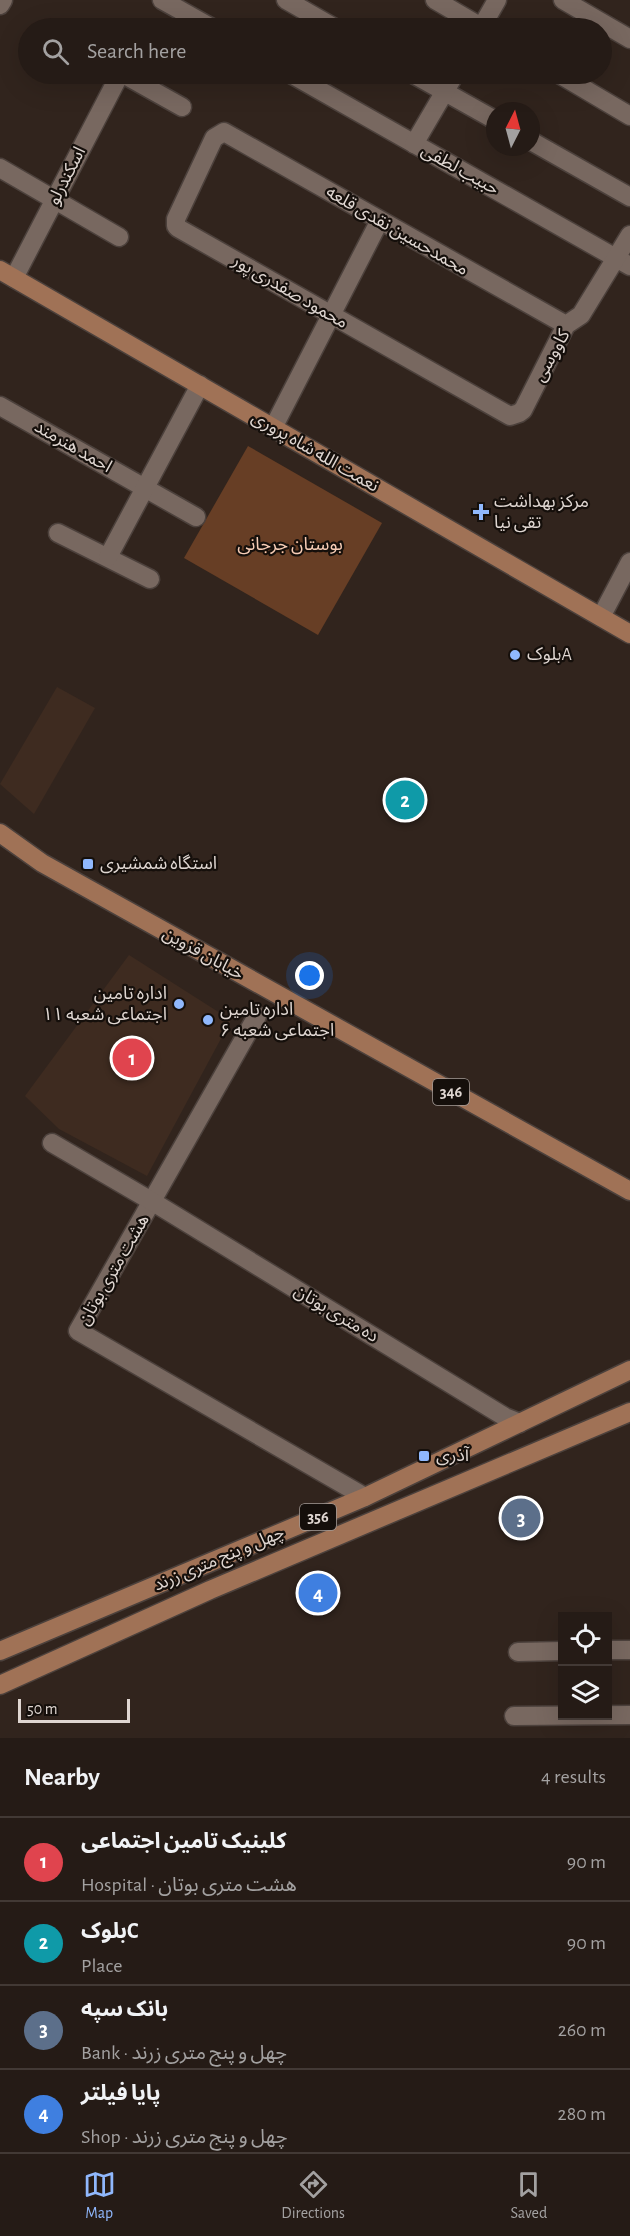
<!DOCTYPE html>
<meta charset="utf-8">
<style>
body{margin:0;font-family:"Alegreya Sans","Noto Sans Arabic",sans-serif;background:#312823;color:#f1f3f6}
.controls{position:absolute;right:18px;bottom:18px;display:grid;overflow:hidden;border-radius:0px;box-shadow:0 6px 24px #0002}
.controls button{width:54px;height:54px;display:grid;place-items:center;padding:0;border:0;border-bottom:2px solid #423935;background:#251b16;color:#f1f3f6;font:30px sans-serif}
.compass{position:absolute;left:486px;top:102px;width:54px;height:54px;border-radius:50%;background:#251b16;box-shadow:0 6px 24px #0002;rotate:6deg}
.scale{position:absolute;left:18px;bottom:15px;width:112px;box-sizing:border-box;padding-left:6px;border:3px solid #dfd6d1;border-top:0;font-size:16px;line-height:21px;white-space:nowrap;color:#dfd6d1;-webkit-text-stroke:4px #150f0b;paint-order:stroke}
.you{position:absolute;left:310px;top:976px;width:21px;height:21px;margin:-15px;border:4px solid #fff;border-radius:50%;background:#1a73e8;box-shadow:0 0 0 9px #1a73e833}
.badge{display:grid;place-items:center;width:39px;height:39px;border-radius:50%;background:#90b8fd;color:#fff;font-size:20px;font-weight:700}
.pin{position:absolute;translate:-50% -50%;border:3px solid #fff;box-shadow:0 2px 6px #0006}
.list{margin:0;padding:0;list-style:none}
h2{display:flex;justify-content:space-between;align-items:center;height:78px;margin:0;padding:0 24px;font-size:26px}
h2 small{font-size:20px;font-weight:400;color:#a3a1a1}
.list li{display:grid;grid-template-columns:39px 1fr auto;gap:18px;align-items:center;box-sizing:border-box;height:84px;padding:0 24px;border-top:2px solid #423935}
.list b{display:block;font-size:22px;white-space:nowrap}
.list p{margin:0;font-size:20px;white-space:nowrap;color:#a3a1a1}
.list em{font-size:20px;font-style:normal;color:#a3a1a1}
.icon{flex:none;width:33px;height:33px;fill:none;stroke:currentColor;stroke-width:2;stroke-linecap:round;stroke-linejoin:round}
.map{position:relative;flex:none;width:630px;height:1738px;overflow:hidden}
.search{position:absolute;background:#251b16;box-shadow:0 6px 24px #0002;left:18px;right:18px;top:18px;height:66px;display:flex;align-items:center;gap:15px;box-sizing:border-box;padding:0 21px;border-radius:33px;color:#a3a1a1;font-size:22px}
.sheet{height:414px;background:#251b16}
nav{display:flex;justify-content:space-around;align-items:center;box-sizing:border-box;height:84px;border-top:2px solid #423935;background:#251b16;font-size:16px;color:#a3a1a1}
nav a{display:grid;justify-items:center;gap:3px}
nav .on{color:#90b8fd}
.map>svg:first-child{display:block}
</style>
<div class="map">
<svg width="630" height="1738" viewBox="0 0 630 1738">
<rect width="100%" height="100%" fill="#31241d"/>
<g fill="#3e2b20">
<polygon points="57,687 95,708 34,814 0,784"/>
<polygon points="129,955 231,1020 147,1176 59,1129 25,1096"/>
</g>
<polygon fill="#673e25" points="248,446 382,523 318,635 184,558"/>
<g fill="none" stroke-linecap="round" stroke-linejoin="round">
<defs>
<g id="minor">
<polyline points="162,0 212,28"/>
<polyline points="286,0 335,28"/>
<polyline points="435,0 483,28"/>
<polyline points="563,0 630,39"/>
<polyline points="0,5 3,0"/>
<polyline points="481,28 497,0"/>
<polyline points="123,74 182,107"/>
<polyline points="291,74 630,266"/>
<polyline points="413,74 495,120"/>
<polyline points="559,74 630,116"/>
<polyline points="531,141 630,197"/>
<polyline points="414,144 455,74"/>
<polyline points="0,168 119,237"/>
<polyline points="14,278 120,74"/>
<polyline points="566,325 224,132 214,138 176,219 176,226 178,228 510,416 519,413 523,410 566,325 581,315 630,235"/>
<polyline points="0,406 196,517"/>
<polyline points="273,428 379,222"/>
<polyline points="58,533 150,579"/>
<polyline points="108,557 200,385"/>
<polyline points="601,617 630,562"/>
<polyline points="257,1016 78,1331 365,1497"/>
<polyline points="52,1143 153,1202 505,1417 520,1423"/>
<polyline points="608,1650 630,1650"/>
<polyline points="518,1652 562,1651"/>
<polyline points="514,1716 630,1715"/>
</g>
<g id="major">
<polyline points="0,270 630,634"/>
<polyline points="0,833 42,863 630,1191"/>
<polyline points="0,1651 365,1497 630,1370"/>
<polyline points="0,1685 210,1590 630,1412"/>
</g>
</defs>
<use href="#minor" stroke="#4c413c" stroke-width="21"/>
<use href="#major" stroke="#4c413c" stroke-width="21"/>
<use href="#minor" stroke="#786860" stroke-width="18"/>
<use href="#major" stroke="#a07256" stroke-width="18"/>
</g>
<g fill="#90b8fd" stroke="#150f0b" stroke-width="2">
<path d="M478 503h6v6h6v6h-6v6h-6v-6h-6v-6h6z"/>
<circle cx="515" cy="655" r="6"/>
<rect x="82" y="858" width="12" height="12" rx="3"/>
<circle cx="179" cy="1004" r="6"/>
<circle cx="208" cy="1020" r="6"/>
<rect x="418" y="1450" width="12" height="12" rx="3"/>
</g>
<g text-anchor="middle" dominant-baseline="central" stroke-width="4.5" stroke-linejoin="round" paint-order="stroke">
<g fill="#150f0b" stroke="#a29a96" stroke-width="1.5">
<rect x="433" y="1079" width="36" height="26" rx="4.5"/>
<rect x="300" y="1504" width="36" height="26" rx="4.5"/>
</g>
<g font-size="16" font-weight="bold" fill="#dfd6d1">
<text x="451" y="1092">346</text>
<text x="318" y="1517">356</text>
</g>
<g font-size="18" fill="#dfd6d1" stroke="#150f0b">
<text transform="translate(460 170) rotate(29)">حبیب لطفی</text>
<text transform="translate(67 176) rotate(-63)">اسکندرلو</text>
<text transform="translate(397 231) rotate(30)">محمدحسین نقدی قلعه</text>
<text transform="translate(290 292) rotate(30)">محمود صفدری پور</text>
<text transform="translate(552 356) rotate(-61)">کاووسی</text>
<text transform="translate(73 447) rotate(30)">احمد هنرمند</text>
<text transform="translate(315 452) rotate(30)">نعمت الله شاه پروری</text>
<text transform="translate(203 954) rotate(29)">خیابان قزوین</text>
<text transform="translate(114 1270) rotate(-60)">هشت متری بوتان</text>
<text transform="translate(336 1314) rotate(31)">ده متری بوتان</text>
<text transform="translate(219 1559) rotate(-23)">چهل و پنج متری زرند</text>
</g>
<g font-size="18" fill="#dfd6d1" stroke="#150f0b" text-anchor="start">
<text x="494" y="502">مرکز بهداشت<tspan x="494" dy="21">تقی نیا</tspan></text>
<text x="527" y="655">بلوکA</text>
<text x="100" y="864">استگاه شمشیری</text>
<text x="167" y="994" text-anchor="end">اداره تامین<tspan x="167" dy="21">اجتماعی شعبه ۱۱</tspan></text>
<text x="220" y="1010">اداره تامین<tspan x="220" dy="21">اجتماعی شعبه ۶</tspan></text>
<text x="436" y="1456">آذری</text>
</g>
<g font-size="18" fill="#f7cdb6" stroke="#150f0b">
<text x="290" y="545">بوستان جرجانی</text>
</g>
</g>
</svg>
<div class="controls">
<button><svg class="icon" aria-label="locate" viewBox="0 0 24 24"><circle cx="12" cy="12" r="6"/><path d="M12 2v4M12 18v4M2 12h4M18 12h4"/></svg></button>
<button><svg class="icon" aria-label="layers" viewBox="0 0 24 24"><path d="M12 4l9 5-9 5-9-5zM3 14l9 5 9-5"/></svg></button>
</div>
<svg class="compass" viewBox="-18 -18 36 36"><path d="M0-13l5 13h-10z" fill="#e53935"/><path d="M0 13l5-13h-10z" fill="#a3a1a1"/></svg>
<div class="scale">50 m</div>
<div class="you"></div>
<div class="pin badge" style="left:132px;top:1058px;background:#e0444e">1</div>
<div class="pin badge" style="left:405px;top:800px;background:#0f9aa8">2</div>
<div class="pin badge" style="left:521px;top:1518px;background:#5c6f8a">3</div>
<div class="pin badge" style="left:318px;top:1593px;background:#3f7fe0">4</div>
<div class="search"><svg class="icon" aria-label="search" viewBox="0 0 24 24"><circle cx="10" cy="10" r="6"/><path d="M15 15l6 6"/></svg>Search here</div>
</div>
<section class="sheet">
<h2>Nearby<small>4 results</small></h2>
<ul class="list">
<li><span class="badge" style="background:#e0444e">1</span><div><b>کلینیک تامین اجتماعی</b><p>Hospital · هشت متری بوتان</p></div><em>90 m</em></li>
<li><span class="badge" style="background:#0f9aa8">2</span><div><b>بلوکC</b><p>Place</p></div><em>90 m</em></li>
<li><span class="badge" style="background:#5c6f8a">3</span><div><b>بانک سپه</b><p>Bank · چهل و پنج متری زرند</p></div><em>260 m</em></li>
<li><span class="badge" style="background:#3f7fe0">4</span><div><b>پایا فیلتر</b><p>Shop · چهل و پنج متری زرند</p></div><em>280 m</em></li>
</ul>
</section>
<nav>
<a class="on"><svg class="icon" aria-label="map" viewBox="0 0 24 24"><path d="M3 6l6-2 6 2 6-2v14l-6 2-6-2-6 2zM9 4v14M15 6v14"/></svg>Map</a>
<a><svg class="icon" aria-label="directions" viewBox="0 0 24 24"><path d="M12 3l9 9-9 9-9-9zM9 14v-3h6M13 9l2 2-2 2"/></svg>Directions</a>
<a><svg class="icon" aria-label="saved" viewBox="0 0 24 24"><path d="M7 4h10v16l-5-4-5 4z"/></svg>Saved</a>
</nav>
